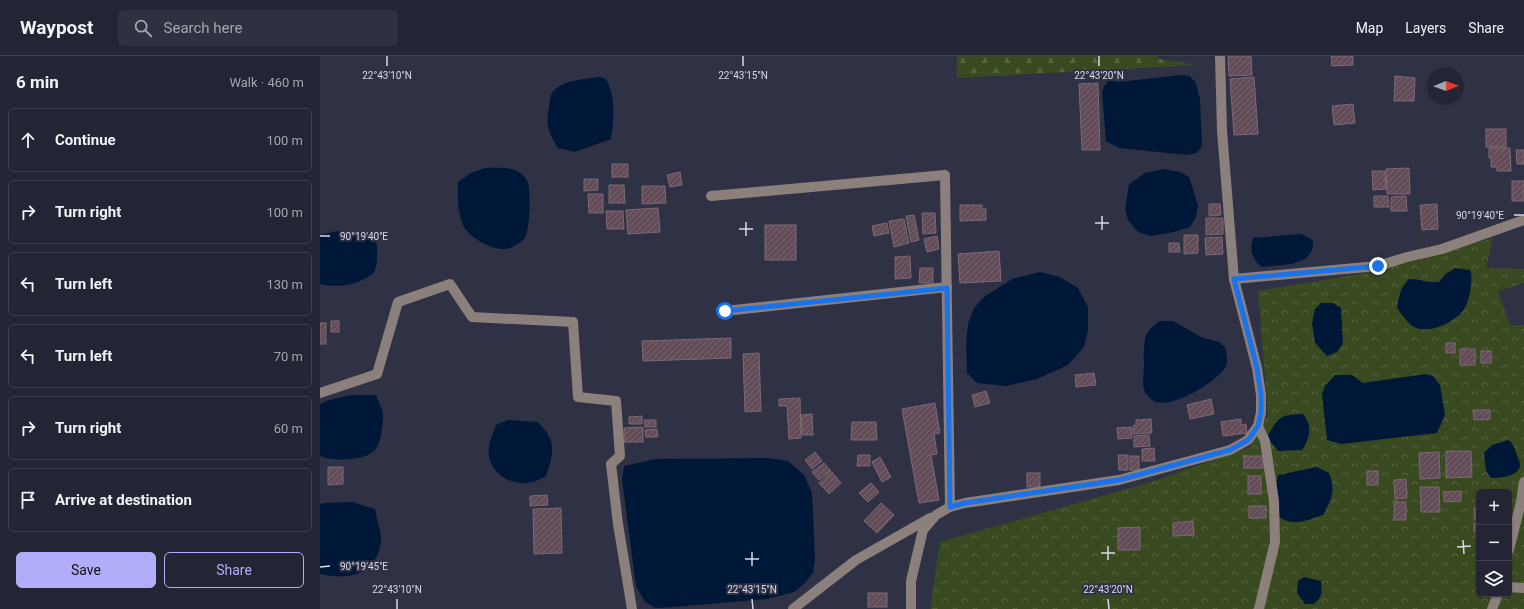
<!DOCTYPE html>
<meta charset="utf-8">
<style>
body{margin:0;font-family:Roboto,sans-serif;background:#2f3140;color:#f1f3f6}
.controls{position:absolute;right:12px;bottom:12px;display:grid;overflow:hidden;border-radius:6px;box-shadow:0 1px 3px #0004}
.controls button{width:36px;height:36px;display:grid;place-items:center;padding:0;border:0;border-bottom:1px solid #40424f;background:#232534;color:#f1f3f6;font:20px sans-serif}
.compass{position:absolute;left:1108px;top:12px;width:36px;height:36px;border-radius:50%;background:#232534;box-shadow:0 1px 3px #0004;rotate:89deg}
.stop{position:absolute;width:12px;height:12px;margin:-9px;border:3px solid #1a73e8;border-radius:50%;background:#fff}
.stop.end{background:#1a73e8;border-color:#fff;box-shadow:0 1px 4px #0008}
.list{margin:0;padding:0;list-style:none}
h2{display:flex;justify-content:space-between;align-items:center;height:52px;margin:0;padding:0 16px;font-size:17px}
h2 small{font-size:13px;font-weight:400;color:#a3a5ac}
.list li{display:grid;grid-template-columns:26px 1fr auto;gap:12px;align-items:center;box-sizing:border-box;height:64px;margin:0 8px 8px;padding:0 8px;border:1px solid #40424f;border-radius:6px}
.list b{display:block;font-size:15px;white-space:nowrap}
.list em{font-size:13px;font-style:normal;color:#a3a5ac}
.actions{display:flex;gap:8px;padding:12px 16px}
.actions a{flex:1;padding:9px 0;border:1px solid #b2adf9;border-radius:6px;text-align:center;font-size:14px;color:#b2adf9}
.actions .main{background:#b2adf9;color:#111}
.icon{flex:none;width:22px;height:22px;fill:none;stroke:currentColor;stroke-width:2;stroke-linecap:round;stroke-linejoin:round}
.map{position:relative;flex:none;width:1204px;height:553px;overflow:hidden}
header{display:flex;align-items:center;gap:24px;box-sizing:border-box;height:56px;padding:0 20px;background:#232534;border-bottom:1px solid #40424f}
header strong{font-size:19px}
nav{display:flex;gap:22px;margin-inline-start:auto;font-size:14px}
.search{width:280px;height:36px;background:#2f3140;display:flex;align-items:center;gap:10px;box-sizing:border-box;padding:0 14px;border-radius:6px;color:#a3a5ac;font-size:15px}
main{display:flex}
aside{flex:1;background:#232534}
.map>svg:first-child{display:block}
</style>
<header>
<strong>Waypost</strong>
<div class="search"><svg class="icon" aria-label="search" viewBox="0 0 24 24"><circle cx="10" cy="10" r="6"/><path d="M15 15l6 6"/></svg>Search here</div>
<nav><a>Map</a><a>Layers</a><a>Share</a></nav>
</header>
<main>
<aside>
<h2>6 min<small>Walk · 460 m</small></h2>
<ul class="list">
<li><svg class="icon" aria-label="ahead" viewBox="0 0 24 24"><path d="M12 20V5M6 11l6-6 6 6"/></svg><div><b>Continue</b></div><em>100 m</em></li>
<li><svg class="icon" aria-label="right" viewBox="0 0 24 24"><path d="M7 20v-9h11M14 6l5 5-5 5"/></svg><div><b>Turn right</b></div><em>100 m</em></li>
<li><svg class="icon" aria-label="left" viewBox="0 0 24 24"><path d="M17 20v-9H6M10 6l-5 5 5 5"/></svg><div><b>Turn left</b></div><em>130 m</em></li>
<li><svg class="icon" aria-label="left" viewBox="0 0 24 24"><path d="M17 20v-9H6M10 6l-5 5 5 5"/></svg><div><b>Turn left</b></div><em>70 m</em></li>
<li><svg class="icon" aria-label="right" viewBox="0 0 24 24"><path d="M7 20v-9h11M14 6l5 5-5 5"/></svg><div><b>Turn right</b></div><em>60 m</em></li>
<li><svg class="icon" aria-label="arrive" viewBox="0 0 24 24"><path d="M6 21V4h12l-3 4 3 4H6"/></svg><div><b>Arrive at destination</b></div></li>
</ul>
<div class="actions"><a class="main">Save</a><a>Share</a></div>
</aside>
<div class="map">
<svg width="1204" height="553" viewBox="0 0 1204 553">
<defs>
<pattern id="forest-firs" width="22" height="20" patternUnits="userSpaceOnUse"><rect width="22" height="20" fill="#394a20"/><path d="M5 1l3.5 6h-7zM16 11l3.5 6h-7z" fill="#556440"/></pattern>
<pattern id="park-crowns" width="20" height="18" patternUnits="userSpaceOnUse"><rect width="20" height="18" fill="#394a20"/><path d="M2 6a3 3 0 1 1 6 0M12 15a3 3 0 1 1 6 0" fill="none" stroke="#556440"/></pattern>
<pattern id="building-hatch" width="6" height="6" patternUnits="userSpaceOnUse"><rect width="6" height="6" fill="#614c58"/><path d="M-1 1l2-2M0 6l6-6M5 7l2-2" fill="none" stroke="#776570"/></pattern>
</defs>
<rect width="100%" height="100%" fill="#2f3145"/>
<polygon fill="url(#forest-firs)" points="637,0 837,0 840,3 878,9 637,22"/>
<path fill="url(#park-crowns)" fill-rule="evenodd" d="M1173 182 1166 212 1204 213V227L1178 235 1190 270 1204 269V553H610L620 486 828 427 930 391 948 358 938 235 1045 217ZM1159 436H1189V538H1159Z"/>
<g fill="#001837">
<polygon points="861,19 870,20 876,27 880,43 882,90 877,97 867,99 799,92 786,85 782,36 785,29 789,24 798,26"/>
<path d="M280 21 286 23C296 41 294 63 291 83L255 96 238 92C229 77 225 70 229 51 229 48 230 43 231 39 238 24 266 23 280 21Z"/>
<path d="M165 112C178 112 193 110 203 119 206 121 209 128 209 132 210 142 210 177 204 183 200 187 191 193 185 193 172 194 150 182 144 171 138 160 137 138 138 126L151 117Z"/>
<polygon points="844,113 860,116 869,121 878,149 876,161 870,171 854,176 831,180 818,176 808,164 805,153 809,128 825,117"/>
<path d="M17 175H31L47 178 57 188C57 197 58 206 55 214 54 217 52 218 49 220 34 230 17 232 0 228V179Z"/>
<path d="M981 178 993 184C995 212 961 208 941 211 932 202 929 194 933 182Z"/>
<path d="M1135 212 1150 214C1154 223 1149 249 1142 256 1131 268 1109 278 1094 271 1088 268 1081 257 1077 252 1079 240 1080 232 1089 223 1101 223 1106 227 1119 226L1124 219Z"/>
<polygon points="720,216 740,221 758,232 768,251 768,274 764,291 748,309 717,323 686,330 657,327 647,317 646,288 648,268 654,252 664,241 692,223"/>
<polygon points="1001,247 1013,247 1021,252 1023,287 1017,296 1007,300 995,287 992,267 995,253"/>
<path d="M839 265H853L881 281 899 286 905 291C907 298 909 306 905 312 895 327 843 360 829 341 827 339 824 336 824 333 822 326 824 316 824 309 824 301 823 282 828 276 830 272 836 268 839 265Z"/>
<polygon points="1106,318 1113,320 1120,329 1125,359 1117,377 1021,388 1007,384 1002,338 1005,330 1015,319 1032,319 1043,327"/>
<path d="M31 339H56C58 344 60 349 62 353 64 359 63 366 62 372 60 393 53 401 31 403 20 404 10 404 0 400V348L9 344Z"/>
<path d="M983 358C993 369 990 383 982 394L958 395 947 381C959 360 960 359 983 358Z"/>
<path d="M188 364 218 366C237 386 234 395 226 420 222 422 217 425 212 426 193 431 172 419 169 400 167 390 173 378 176 369Z"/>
<path d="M1188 384C1194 388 1195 393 1197 400 1198 402 1200 406 1200 409 1200 420 1180 422 1171 422L1166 415 1164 397 1172 389Z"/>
<polygon points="448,402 468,405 484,419 492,437 495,502 493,517 483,529 474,536 447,543 354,551 336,552 325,546 316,530 302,423 304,410 336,403"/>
<path d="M997 411 1009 417C1016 435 1012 443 1003 459 985 465 974 471 957 460L956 430 958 419Z"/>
<path d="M32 446 55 453C57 464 62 477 61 487 55 520 28 524 0 518V448L5 447Z"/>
<path d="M984 521 1001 525C1002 535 1003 541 994 548H985L977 537 978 525Z"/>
</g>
<g fill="url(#building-hatch)" stroke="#7f6875">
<polygon points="908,0 931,0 932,19 909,20"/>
<polygon points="1011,0 1033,0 1033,9 1012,10"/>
<polygon points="1075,20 1095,22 1094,45 1074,45"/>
<polygon points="934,21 938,78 914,79 910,23"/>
<polygon points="778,27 780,94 762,94 759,28"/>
<polygon points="1033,48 1035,67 1014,69 1012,50"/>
<rect x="1166" y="73" width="20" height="18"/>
<polygon points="1169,92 1190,92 1191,115 1177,115 1177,111 1171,111 1171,102 1169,102"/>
<polygon points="1196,94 1204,94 1204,108 1197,108"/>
<rect x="292" y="108" width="16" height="13"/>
<polygon points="1089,112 1090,138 1067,138 1066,113"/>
<polygon points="1052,115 1065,115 1066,133 1053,134"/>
<polygon points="360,116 362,129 350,131 347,119"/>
<polygon points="264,123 278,123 278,134 264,135"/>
<rect x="1192" y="125" width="12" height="20"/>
<polygon points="289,129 304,129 305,147 289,147"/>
<polygon points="322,130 345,130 346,147 322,148"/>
<polygon points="268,138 283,138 283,157 269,157"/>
<polygon points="1054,140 1068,140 1069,151 1054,151"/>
<polygon points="1086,140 1087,155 1071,155 1071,141"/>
<polygon points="889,148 900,148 901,159 889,160"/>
<polygon points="1117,148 1118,173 1102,174 1100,149"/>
<polygon points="640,149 662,149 662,153 666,153 666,164 640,165"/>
<polygon points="338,152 340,176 308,178 306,154"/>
<polygon points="286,155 303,155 304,173 287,173"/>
<polygon points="602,157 615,157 616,177 603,178"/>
<polygon points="594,159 599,184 591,186 586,160"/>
<polygon points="886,162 903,162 903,178 886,179"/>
<polygon points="584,163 589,187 574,191 569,165"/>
<polygon points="567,167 569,177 554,180 552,170"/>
<rect x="445" y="169" width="31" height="35"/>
<polygon points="864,179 878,179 878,197 864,198"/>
<polygon points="617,180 619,193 607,196 604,183"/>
<polygon points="902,181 903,198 886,199 885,182"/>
<polygon points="849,187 859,187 860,196 849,196"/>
<polygon points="679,195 681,225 640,227 638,198"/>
<polygon points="590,200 591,222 575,223 575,201"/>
<polygon points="600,212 613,212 613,227 599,227"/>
<rect x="11" y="265" width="8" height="11"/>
<rect x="0" y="267" width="6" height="21"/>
<polygon points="411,282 411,302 323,305 322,285"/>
<rect x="1126" y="287" width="9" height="10"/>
<rect x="1140" y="293" width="15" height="16"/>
<rect x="1161" y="295" width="10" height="12"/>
<polygon points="439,297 441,355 425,356 423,298"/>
<polygon points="774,317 776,329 756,331 755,319"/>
<polygon points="666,335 670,347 655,351 652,339"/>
<polygon points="480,342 481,382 469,383 467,350 459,350 459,343"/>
<polygon points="891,343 894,358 870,363 867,349"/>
<polygon points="615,347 620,377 614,378 617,398 611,399 619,444 599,447 582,353"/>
<polygon points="1153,354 1170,354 1170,363 1154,364"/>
<polygon points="492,358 493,379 482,379 481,359"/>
<polygon points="322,360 322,368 309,368 309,361"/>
<polygon points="831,363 832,377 813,378 813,370 816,369 816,364"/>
<polygon points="921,363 921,369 926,368 927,377 903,380 901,366"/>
<polygon points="324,364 336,364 336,371 325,371"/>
<polygon points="532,366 556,366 557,384 531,384"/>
<polygon points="323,371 323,386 304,386 304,372"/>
<polygon points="811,371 812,382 798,383 797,372"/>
<polygon points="337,373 338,381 326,381 325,374"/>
<polygon points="829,379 830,390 814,391 814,380"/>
<polygon points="834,392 835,405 822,405 822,393"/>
<polygon points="1126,395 1151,395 1152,421 1126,422"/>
<polygon points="495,396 502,405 492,413 485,404"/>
<polygon points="1119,396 1120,422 1100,423 1099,397"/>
<polygon points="538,399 550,399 550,410 537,410"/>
<polygon points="798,399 808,399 808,414 799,414"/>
<rect x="810" y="400" width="9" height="14"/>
<rect x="924" y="400" width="19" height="12"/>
<polygon points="560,401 571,421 562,426 552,406"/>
<polygon points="504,407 511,415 499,424 492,416"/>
<polygon points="8,411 23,411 23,428 8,429"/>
<rect x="1047" y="415" width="11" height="14"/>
<polygon points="512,416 521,427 509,438 499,427"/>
<rect x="707" y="417" width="13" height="14"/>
<rect x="928" y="420" width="13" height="18"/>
<polygon points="1086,423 1087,442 1075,443 1074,424"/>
<polygon points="551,427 559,436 548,446 539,437"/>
<polygon points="1100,431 1119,431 1120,456 1101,456"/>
<polygon points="1141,435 1141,445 1124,446 1124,436"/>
<polygon points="227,439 228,449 210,450 210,440"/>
<rect x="1074" y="446" width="12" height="18"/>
<polygon points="561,447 574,459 557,477 544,465"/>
<rect x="929" y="450" width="17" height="12"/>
<polygon points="241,452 242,497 214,498 213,453"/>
<polygon points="1154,452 1159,452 1159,464 1155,464"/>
<polygon points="873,465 874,479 853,480 853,467"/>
<rect x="1154" y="467" width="5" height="9"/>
<polygon points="820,471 820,494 798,494 798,472"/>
<rect x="548" y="537" width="19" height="14"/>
</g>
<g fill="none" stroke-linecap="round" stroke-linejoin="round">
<g stroke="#8c807d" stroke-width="10">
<polyline points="391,140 625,119 630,451"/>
<polyline points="914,223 1058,210 1087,201 1122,193 1204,164"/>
<polyline points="405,255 627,231"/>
<polyline points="0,337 57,318 78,246 130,228 152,261 253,266 258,341 296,345 300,400 291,408 298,468 312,553"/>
<polyline points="938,370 945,385 954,445 955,486 939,553"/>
<polyline points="1189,494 1201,446 1204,426"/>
<polyline points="1189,531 1204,532"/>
<polyline points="473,553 536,504 610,462"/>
<polyline points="591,553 591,525 603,474 616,459 630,451 645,447 799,424 910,394 928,384 938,370 941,356 941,339 937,312 914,223 902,75 900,0"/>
<polyline points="1172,553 1178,538"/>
</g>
</g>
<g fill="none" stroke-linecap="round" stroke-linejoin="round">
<polyline stroke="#1a73e8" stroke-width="5" points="405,255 627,232 630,451 645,447 799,424 910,394 928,384 938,370 941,356 941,339 937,312 914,223 1058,210"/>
</g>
<path fill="none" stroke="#d7d9e6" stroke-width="1.5" d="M67 0V10M423 0V10M779 0V10M1194 159H1204M782 160V174M426 166V180M775 167H789M419 173H433M0 180H10M1143 484 1144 498M788 490V504M1137 491 1151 490M432 496V510M781 497H795M425 503H439M0 511 10 510M77 543V553M432 543 433 553M788 543 789 553"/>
<g font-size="10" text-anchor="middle" fill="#d7d9e6" stroke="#2f3145" stroke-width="4" stroke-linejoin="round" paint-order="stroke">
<text x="67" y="23">22°43'10"N</text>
<text x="423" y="23">22°43'15"N</text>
<text x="779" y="23">22°43'20"N</text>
<text x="1160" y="163">90°19'40"E</text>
<text x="44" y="184">90°19'40"E</text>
<text x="44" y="514">90°19'45"E</text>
<text x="77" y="537">22°43'10"N</text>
<text x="432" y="537">22°43'15"N</text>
<text x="788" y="537">22°43'20"N</text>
</g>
</svg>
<div class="controls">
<button>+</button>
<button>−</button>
<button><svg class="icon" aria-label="layers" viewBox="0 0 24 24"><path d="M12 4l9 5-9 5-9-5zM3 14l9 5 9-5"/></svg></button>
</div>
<svg class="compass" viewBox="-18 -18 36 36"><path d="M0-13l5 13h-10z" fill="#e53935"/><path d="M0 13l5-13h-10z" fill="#a3a5ac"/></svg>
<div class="stop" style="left:405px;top:255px"></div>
<div class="stop end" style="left:1058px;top:210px"></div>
</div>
</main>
